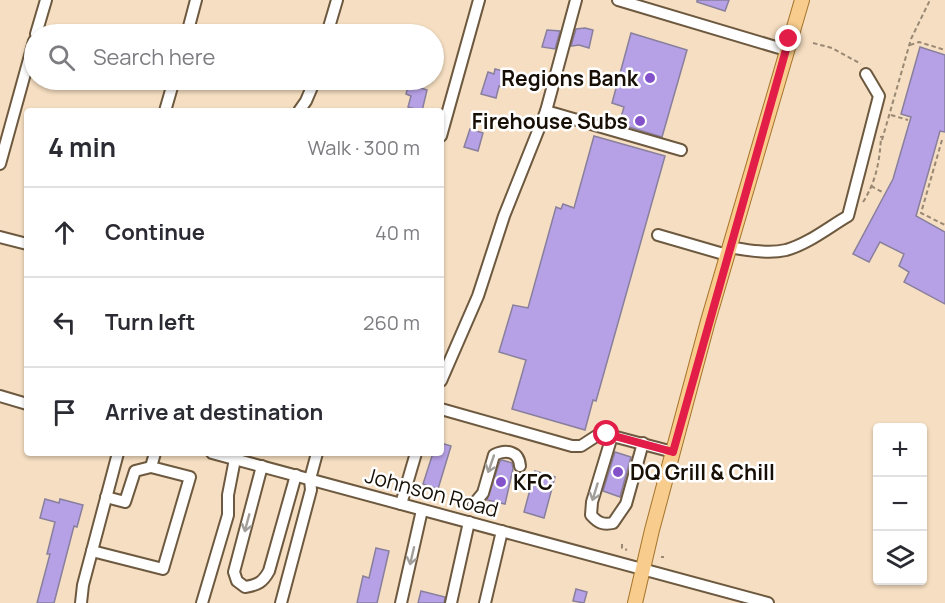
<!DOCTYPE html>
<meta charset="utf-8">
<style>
body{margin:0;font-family:Manrope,sans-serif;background:#f7f7f7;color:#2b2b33}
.controls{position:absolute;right:18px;bottom:18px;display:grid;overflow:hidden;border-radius:6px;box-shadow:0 2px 4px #0004}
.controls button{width:54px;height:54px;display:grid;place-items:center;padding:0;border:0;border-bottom:2px solid #e1e1e2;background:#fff;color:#2b2b33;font:30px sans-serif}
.stop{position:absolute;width:18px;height:18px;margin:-14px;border:4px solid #e11d48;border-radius:50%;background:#fff}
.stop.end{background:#e11d48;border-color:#fff;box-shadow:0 2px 6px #0008}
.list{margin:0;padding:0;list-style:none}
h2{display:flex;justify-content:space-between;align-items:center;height:78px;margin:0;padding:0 24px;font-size:26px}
h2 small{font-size:20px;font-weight:400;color:#7c7c81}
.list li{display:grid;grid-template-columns:39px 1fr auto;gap:18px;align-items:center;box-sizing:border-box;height:90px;padding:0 24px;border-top:2px solid #e1e1e2}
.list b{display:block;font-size:22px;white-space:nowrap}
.list em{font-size:20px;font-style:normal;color:#7c7c81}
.icon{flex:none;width:33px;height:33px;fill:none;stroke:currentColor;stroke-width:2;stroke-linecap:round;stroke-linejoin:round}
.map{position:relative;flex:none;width:945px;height:603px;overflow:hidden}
.search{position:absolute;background:#fff;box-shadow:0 2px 4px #0004;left:24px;top:24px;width:420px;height:66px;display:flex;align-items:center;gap:15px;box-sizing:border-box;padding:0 21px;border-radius:33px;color:#7c7c81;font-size:22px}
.panel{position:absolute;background:#fff;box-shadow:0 2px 4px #0004;left:24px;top:108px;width:420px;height:348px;border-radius:6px}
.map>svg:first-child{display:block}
</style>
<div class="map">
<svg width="945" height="603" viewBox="0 0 945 603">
<rect width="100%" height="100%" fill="#f5dec1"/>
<g fill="#b7a1e6" stroke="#887f9d" stroke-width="1.5">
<polygon points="697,0 729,0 725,11 697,2"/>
<polygon points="585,28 593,30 589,48 579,45 571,46 576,29"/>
<polygon points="547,30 560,31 555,49 542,47"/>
<polygon points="631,33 687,50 662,137 619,124 624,107 612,103"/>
<polygon points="920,47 945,55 945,132 940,131 916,216 945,232 945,304 904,282 909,272 899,266 904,254 880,242 869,262 853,254 893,179 911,117 901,114"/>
<polygon points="495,69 508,72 504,88 499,86 496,98 481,94 488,72 494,74"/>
<polygon points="410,80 423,83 421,88 427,90 422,111 408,107 411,96 406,94"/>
<polygon points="470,129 483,133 478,151 464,147"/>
<polygon points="594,136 665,156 596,401 593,400 585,430 512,409 526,360 499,352 513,305 528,308 556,207 561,209 563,204 574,208"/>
<polygon points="441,443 451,446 438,489 423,484 433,453 441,453"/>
<polygon points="615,452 631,457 620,497 603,491"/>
<polygon points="502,460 512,463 513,469 505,504 487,500 500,461"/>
<polygon points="535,471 555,477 544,518 524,512"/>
<polygon points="45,499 59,503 60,499 83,505 77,527 74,526 54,603 37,603 50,554 47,554 55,522 40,518"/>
<polygon points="376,548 389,551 377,603 357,603 363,576 369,578"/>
<polygon points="576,589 587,592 584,603 573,601"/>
<polygon points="421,591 445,597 444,603 418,603"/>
</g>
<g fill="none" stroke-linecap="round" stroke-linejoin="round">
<defs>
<g id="minor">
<polyline points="618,0 786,50"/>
<polyline points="36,34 46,0"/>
<polyline points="187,34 196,0"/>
<polyline points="327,34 337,0"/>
<polyline points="165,111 174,80"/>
<polyline points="299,111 306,101 315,80"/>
<polyline points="546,111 576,0"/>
<polyline points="441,136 479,0"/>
<polyline points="0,164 34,41"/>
<polyline points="658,235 727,255"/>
<polyline points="0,237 27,244"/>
<path d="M729 247C747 250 768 254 786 250 808 244 829 227 848 216L879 96 866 74"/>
<polyline points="441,381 478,296 504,216 546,111 681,150"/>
<polyline points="0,396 27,404"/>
<polyline points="441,409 572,446 581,446 601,433 673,452"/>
<path d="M612 436 592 502 591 515C598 523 603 525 613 523L626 504 643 443"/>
<polyline points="212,453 768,603"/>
<path d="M262 466 234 572 237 581 245 587C258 585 263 582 269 571L296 475"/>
<polyline points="106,497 125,502 135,471 151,467"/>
<polyline points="401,504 416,453"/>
<path d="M473 505 483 493 494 455C506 449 519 451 520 466"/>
<polyline points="92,551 163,569 190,477 151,467 155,453"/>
<polyline points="81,603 83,585 118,453"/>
<polyline points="202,603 228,515 228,495 235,459"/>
<polyline points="281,603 311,490 310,479 317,453"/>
<polyline points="401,603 422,510"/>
<polyline points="451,603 469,522"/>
<polyline points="485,603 502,531"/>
</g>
<polyline id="major" points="635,603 652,530 708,321 802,0"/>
</defs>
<use href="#minor" stroke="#6d593f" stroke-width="14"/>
<use href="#major" stroke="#a5742b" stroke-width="16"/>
<g stroke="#998873" stroke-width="2" stroke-dasharray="4.5 3" stroke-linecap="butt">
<polyline points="813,43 832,48 861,64"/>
<polyline points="910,45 919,42 945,50"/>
<polyline points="891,115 908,120"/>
<polyline points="882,140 911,39 930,0"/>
<polyline points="942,140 921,213 945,225"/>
<polyline points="871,186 884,193"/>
<path d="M863 202C876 182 880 160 881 136"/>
<polyline points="622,544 622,548 627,550"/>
<polyline points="661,557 664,557"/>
</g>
<use href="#minor" stroke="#fff" stroke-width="10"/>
<use href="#major" stroke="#f7cc8c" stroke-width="14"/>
</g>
<defs><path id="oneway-shaft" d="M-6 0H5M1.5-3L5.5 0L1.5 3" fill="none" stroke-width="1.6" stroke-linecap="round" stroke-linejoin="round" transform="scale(1.5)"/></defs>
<g stroke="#a29f9b">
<use href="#oneway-shaft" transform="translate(491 464) rotate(109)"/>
<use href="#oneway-shaft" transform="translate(595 492) rotate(107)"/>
<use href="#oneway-shaft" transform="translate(247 523) rotate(105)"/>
<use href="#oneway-shaft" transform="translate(412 556) rotate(103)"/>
</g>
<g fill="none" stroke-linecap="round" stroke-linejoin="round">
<polyline stroke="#e11d48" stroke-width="8" points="607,434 673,452 789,39"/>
</g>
<g fill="#8352cb" stroke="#fff" stroke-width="2">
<circle cx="650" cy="78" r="6"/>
<circle cx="640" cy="121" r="6"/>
<circle cx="618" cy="472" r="6"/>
<circle cx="501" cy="482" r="6"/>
</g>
<g text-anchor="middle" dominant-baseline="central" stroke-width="5" stroke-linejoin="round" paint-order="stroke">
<g font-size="21" font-weight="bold" fill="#170f05" stroke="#fff" text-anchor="end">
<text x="638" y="78">Regions Bank</text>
<text x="628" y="121">Firehouse Subs</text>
<text x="630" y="472" text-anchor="start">DQ Grill &amp; Chill</text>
<text x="513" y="482" text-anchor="start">KFC</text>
</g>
<g font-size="21" fill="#170f05" stroke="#fff">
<text transform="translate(432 492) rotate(15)">Johnson Road</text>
</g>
</g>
</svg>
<div class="controls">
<button>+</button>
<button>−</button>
<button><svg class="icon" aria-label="layers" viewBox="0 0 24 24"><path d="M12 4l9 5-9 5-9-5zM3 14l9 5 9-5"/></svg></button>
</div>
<div class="stop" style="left:607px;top:434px"></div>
<div class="stop end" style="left:789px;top:39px"></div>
<div class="search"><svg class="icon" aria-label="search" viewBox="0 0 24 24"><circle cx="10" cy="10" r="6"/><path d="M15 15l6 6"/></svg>Search here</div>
<section class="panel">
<h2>4 min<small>Walk · 300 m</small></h2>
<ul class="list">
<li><svg class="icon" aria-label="ahead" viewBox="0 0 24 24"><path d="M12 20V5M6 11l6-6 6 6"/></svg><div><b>Continue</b></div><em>40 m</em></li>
<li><svg class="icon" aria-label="left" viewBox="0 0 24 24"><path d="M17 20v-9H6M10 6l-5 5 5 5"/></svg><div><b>Turn left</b></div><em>260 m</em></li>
<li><svg class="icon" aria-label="arrive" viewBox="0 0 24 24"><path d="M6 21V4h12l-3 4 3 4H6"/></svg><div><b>Arrive at destination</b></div></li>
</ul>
</section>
</div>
